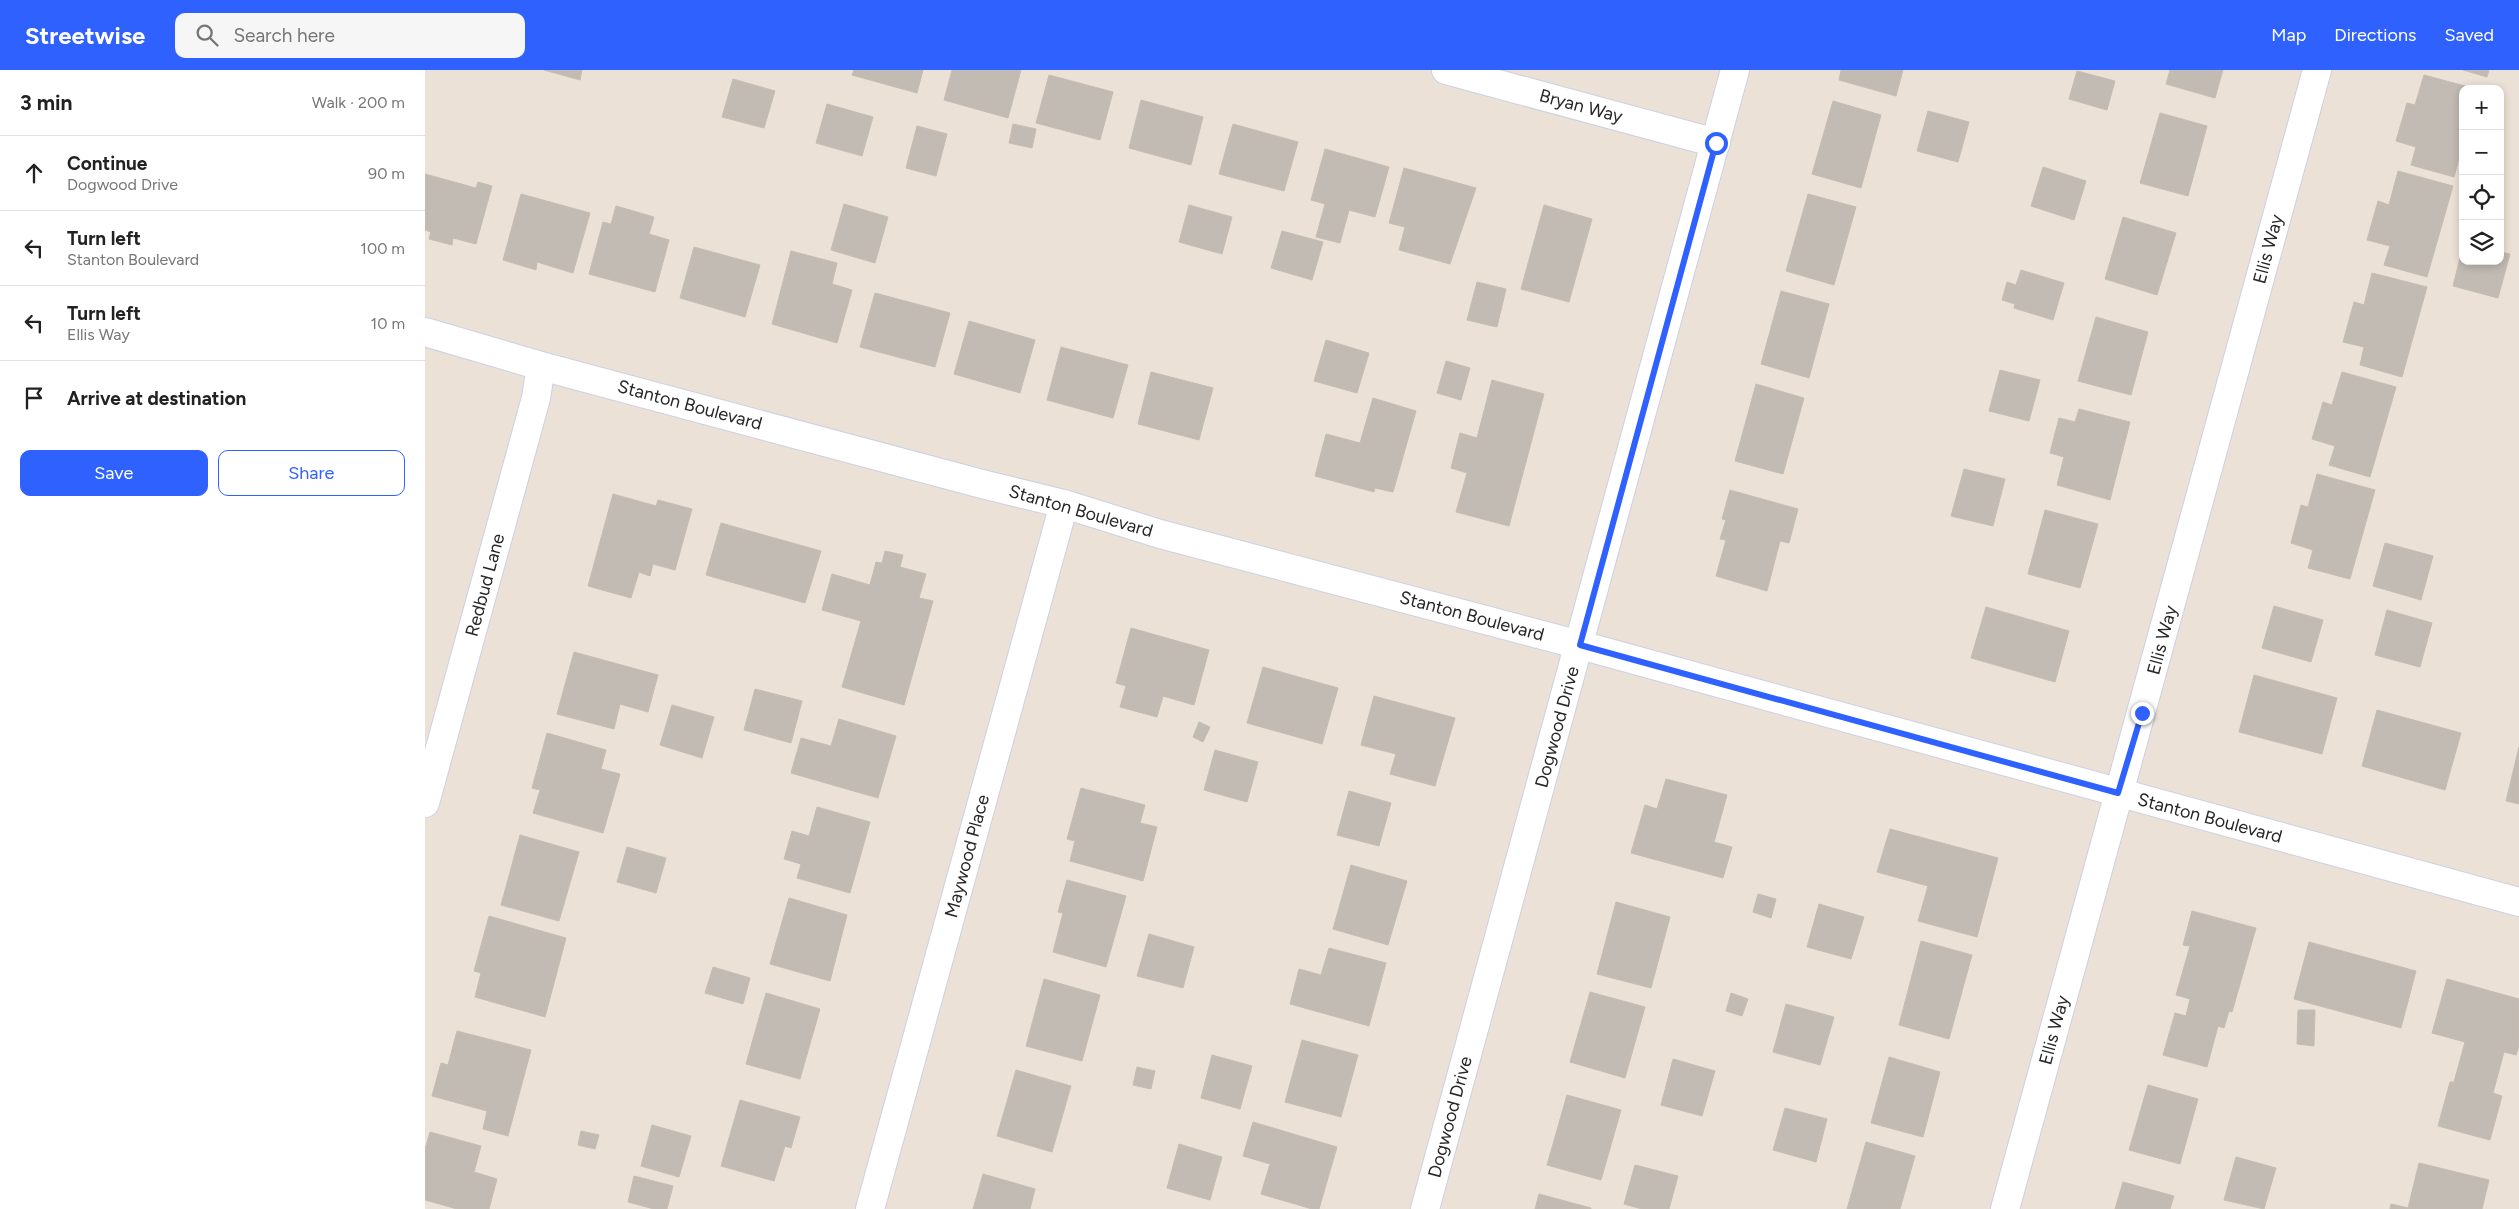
<!DOCTYPE html>
<meta charset="utf-8">
<style>
body{margin:0;font-family:Figtree,sans-serif;background:#f6f6f6;color:#222}
.controls{position:absolute;right:15px;top:15px;display:grid;overflow:hidden;border-radius:10px;box-shadow:0 2px 8px #0003}
.controls button{width:45px;height:45px;display:grid;place-items:center;padding:0;border:0;border-bottom:1px solid #e0e0e0;background:#fff;color:#222;font:25px sans-serif}
.stop{position:absolute;width:15px;height:15px;margin:-11px;border:4px solid #2f61ff;border-radius:50%;background:#fff}
.stop.end{background:#2f61ff;border-color:#fff;box-shadow:0 1px 5px #0008}
.list{margin:0;padding:0;list-style:none}
h2{display:flex;justify-content:space-between;align-items:center;height:65px;margin:0;padding:0 20px;font-size:21px}
h2 small{font-size:16px;font-weight:400;color:#767676}
.list li{display:grid;grid-template-columns:32px 1fr auto;gap:15px;align-items:center;box-sizing:border-box;height:75px;padding:0 20px;border-top:1px solid #e0e0e0}
.list b{display:block;font-size:19px;white-space:nowrap}
.list p{margin:0;font-size:16px;white-space:nowrap;color:#767676}
.list em{font-size:16px;font-style:normal;color:#767676}
.actions{display:flex;gap:10px;padding:15px 20px}
.actions a{flex:1;padding:11px 0;border:1px solid #2f61ff;border-radius:10px;text-align:center;font-size:18px;color:#2f61ff}
.actions .main{background:#2f61ff;color:#fff}
.icon{flex:none;width:28px;height:28px;fill:none;stroke:currentColor;stroke-width:2;stroke-linecap:round;stroke-linejoin:round}
.map{position:relative;flex:none;width:2094px;height:1139px;overflow:hidden}
header{display:flex;align-items:center;gap:30px;box-sizing:border-box;height:70px;padding:0 25px;background:#2f61ff;color:#fff}
header strong{font-size:24px}
nav{display:flex;gap:28px;margin-inline-start:auto;font-size:18px}
.search{width:350px;height:45px;background:#f6f6f6;display:flex;align-items:center;gap:12px;box-sizing:border-box;padding:0 18px;border-radius:10px;color:#767676;font-size:19px}
main{display:flex}
aside{flex:1;background:#fff}
.map>svg:first-child{display:block}
</style>
<header>
<strong>Streetwise</strong>
<div class="search"><svg class="icon" aria-label="search" viewBox="0 0 24 24"><circle cx="10" cy="10" r="6"/><path d="M15 15l6 6"/></svg>Search here</div>
<nav><a>Map</a><a>Directions</a><a>Saved</a></nav>
</header>
<main>
<aside>
<h2>3 min<small>Walk · 200 m</small></h2>
<ul class="list">
<li><svg class="icon" aria-label="ahead" viewBox="0 0 24 24"><path d="M12 20V5M6 11l6-6 6 6"/></svg><div><b>Continue</b><p>Dogwood Drive</p></div><em>90 m</em></li>
<li><svg class="icon" aria-label="left" viewBox="0 0 24 24"><path d="M17 20v-9H6M10 6l-5 5 5 5"/></svg><div><b>Turn left</b><p>Stanton Boulevard</p></div><em>100 m</em></li>
<li><svg class="icon" aria-label="left" viewBox="0 0 24 24"><path d="M17 20v-9H6M10 6l-5 5 5 5"/></svg><div><b>Turn left</b><p>Ellis Way</p></div><em>10 m</em></li>
<li><svg class="icon" aria-label="arrive" viewBox="0 0 24 24"><path d="M6 21V4h12l-3 4 3 4H6"/></svg><div><b>Arrive at destination</b></div></li>
</ul>
<div class="actions"><a class="main">Save</a><a>Share</a></div>
</aside>
<div class="map">
<svg width="2094" height="1139" viewBox="0 0 2094 1139">
<rect width="100%" height="100%" fill="#ebe1d6"/>
<g fill="#c2bbb4" stroke="#c6bdb1">
<polygon points="119,0 157,0 155,10"/>
<polygon points="429,0 498,0 492,23 427,5"/>
<polygon points="527,0 596,0 583,48 519,30"/>
<polygon points="1416,0 1478,0 1471,26 1414,10"/>
<polygon points="1745,0 1798,0 1790,28 1741,14"/>
<polygon points="2038,0 2064,0 2062,7"/>
<polygon points="1652,1 1690,11 1682,40 1644,29"/>
<polygon points="624,5 688,22 675,70 611,53"/>
<polygon points="1999,5 2051,19 2038,19 2038,74 2029,107 1986,95 1991,77 1971,71 1982,33 1990,35"/>
<polygon points="308,9 350,21 339,58 297,47"/>
<polygon points="716,30 778,47 766,95 704,78"/>
<polygon points="1408,31 1456,45 1436,118 1387,104"/>
<polygon points="402,34 448,47 437,86 391,73"/>
<polygon points="1503,41 1544,52 1533,92 1492,81"/>
<polygon points="1735,43 1782,56 1763,126 1715,113"/>
<polygon points="588,54 611,59 607,78 584,73"/>
<polygon points="808,54 873,72 859,121 794,104"/>
<polygon points="492,56 522,64 511,106 481,98"/>
<polygon points="900,79 964,97 950,147 924,140 915,173 891,167 900,134 886,130"/>
<polygon points="1618,97 1661,111 1649,150 1606,136"/>
<polygon points="979,98 1051,118 1025,194 974,180 980,157 964,153"/>
<polygon points="1973,101 2028,116 2002,207 1959,195 1965,176 1942,170 1953,131 1964,135"/>
<polygon points="0,104 51,118 53,112 67,116 51,174 28,168 27,175 4,169 6,162 0,160"/>
<polygon points="96,124 165,143 148,203 112,192 111,200 78,190"/>
<polygon points="1383,124 1431,137 1409,215 1361,201"/>
<polygon points="419,134 463,147 450,193 406,180"/>
<polygon points="764,135 807,147 797,184 754,172"/>
<polygon points="1119,135 1167,149 1144,232 1096,219"/>
<polygon points="191,136 229,147 224,164 244,170 230,222 164,204 178,152 186,154"/>
<polygon points="1698,147 1751,163 1732,225 1680,209"/>
<polygon points="857,161 898,172 887,210 846,198"/>
<polygon points="2038,176 2038,191 2075,191 2075,182 2085,184 2073,228 2028,216"/>
<polygon points="269,177 335,195 320,247 255,228"/>
<polygon points="366,181 412,193 407,214 427,220 412,273 347,254"/>
<polygon points="1596,200 1639,213 1628,250 1589,238 1590,234 1577,230 1582,212 1591,215"/>
<polygon points="1947,203 2002,217 1977,307 1935,295 1939,277 1918,272 1929,232 1939,235"/>
<polygon points="1052,212 1081,219 1072,257 1042,250"/>
<polygon points="1356,221 1404,234 1384,308 1336,294"/>
<polygon points="450,223 525,243 510,297 435,277"/>
<polygon points="1671,247 1723,262 1706,325 1653,311"/>
<polygon points="544,251 610,270 595,323 529,304"/>
<polygon points="901,270 944,283 932,323 889,311"/>
<polygon points="636,277 703,295 688,348 622,330"/>
<polygon points="1021,291 1045,298 1036,330 1012,323"/>
<polygon points="1575,300 1615,310 1604,351 1564,341"/>
<polygon points="726,302 788,318 774,370 713,354"/>
<polygon points="1917,302 1971,317 1945,407 1904,395 1910,376 1887,369 1898,332 1907,335"/>
<polygon points="1067,310 1119,324 1084,456 1031,442 1042,403 1026,398 1035,363 1052,368"/>
<polygon points="1331,314 1379,328 1358,404 1310,391"/>
<polygon points="948,328 991,341 968,422 950,418 949,422 890,406 901,364 935,373"/>
<polygon points="1654,339 1705,352 1685,430 1632,415 1639,387 1625,383 1634,348 1650,352"/>
<polygon points="1539,399 1580,409 1568,456 1526,446"/>
<polygon points="1892,404 1950,420 1925,509 1883,498 1888,480 1866,473 1876,435 1883,437"/>
<polygon points="1305,420 1373,439 1364,473 1355,471 1342,521 1291,506 1301,470 1295,469 1301,450 1297,449"/>
<polygon points="188,424 231,436 233,430 267,439 250,500 228,494 225,506 214,502 206,528 163,516"/>
<polygon points="1620,440 1673,454 1655,518 1603,504"/>
<polygon points="296,453 396,481 380,533 281,505"/>
<polygon points="1960,473 2008,486 1996,530 1948,516"/>
<polygon points="460,481 478,485 475,497 501,504 494,528 508,531 479,635 417,617 436,551 397,540 407,504 445,515 451,492 457,493"/>
<polygon points="1849,536 1898,550 1886,592 1837,578"/>
<polygon points="1561,537 1644,561 1630,612 1546,588"/>
<polygon points="1962,540 2007,553 1995,597 1950,585"/>
<polygon points="706,558 784,580 769,635 738,626 732,647 695,637 701,616 691,613"/>
<polygon points="149,582 233,605 223,642 195,634 189,659 132,644"/>
<polygon points="838,597 913,618 897,674 822,653"/>
<polygon points="1829,605 1912,628 1897,684 1814,662"/>
<polygon points="330,619 377,631 366,673 319,660"/>
<polygon points="949,626 1030,648 1010,716 965,704 971,684 936,675"/>
<polygon points="247,635 289,647 277,688 235,675"/>
<polygon points="1952,640 2036,663 2020,720 1937,696"/>
<polygon points="414,649 471,666 453,728 366,703 376,668 406,676"/>
<polygon points="774,652 785,657 778,672 768,667"/>
<polygon points="122,663 181,680 176,699 195,704 178,763 108,743 115,720 107,718"/>
<polygon points="2094,677 2094,734 2081,731"/>
<polygon points="790,680 833,692 822,732 779,720"/>
<polygon points="1241,709 1302,725 1289,772 1307,777 1298,808 1206,783 1220,735 1232,739"/>
<polygon points="656,718 720,735 715,753 732,757 718,811 645,791 650,771 642,769"/>
<polygon points="924,721 966,733 954,776 912,765"/>
<polygon points="392,737 445,752 425,823 372,808 376,794 359,789 367,761 384,766"/>
<polygon points="1465,759 1573,788 1552,867 1493,851 1503,816 1452,802"/>
<polygon points="95,765 154,782 134,851 76,835"/>
<polygon points="202,777 241,788 231,823 192,812"/>
<polygon points="926,795 982,811 963,875 908,859"/>
<polygon points="642,810 701,826 681,897 628,882 638,843 633,842"/>
<polygon points="1333,824 1351,829 1346,848 1328,842"/>
<polygon points="364,828 422,845 405,911 345,894"/>
<polygon points="1191,832 1245,847 1226,918 1172,904"/>
<polygon points="1394,834 1439,847 1426,889 1382,877"/>
<polygon points="1767,841 1831,858 1807,942 1804,941 1799,958 1793,956 1782,997 1738,985 1750,943 1761,946 1765,929 1751,925 1765,876 1758,875"/>
<polygon points="64,846 141,868 120,947 50,927 56,903 49,901"/>
<polygon points="724,864 769,877 758,918 712,906"/>
<polygon points="1496,871 1547,885 1524,969 1474,955"/>
<polygon points="1884,872 1991,901 1976,958 1869,929"/>
<polygon points="904,878 961,893 944,956 865,934 874,899 896,905"/>
<polygon points="288,897 325,908 318,934 280,923"/>
<polygon points="619,909 675,925 657,991 601,976"/>
<polygon points="2022,909 2094,929 2094,976 2091,985 2079,982 2068,1023 2077,1026 2065,1070 2013,1056 2025,1012 2029,1012 2040,972 2007,963"/>
<polygon points="1165,922 1220,937 1200,1008 1145,992"/>
<polygon points="341,923 395,939 375,1009 321,994"/>
<polygon points="1306,923 1323,929 1317,946 1301,941"/>
<polygon points="1361,934 1409,947 1395,995 1348,982"/>
<polygon points="1873,940 1890,940 1889,976 1872,974"/>
<polygon points="32,961 106,980 83,1066 58,1059 62,1041 7,1026 16,993 23,995"/>
<polygon points="877,970 933,985 916,1047 860,1032"/>
<polygon points="787,985 827,996 815,1039 776,1028"/>
<polygon points="1464,987 1515,1002 1498,1067 1446,1053"/>
<polygon points="1248,989 1290,1001 1277,1046 1236,1035"/>
<polygon points="712,997 730,1001 726,1019 708,1015"/>
<polygon points="591,1000 646,1016 627,1082 572,1066"/>
<polygon points="1723,1015 1773,1029 1755,1094 1704,1080"/>
<polygon points="1142,1025 1196,1040 1176,1110 1122,1095"/>
<polygon points="315,1030 375,1047 366,1078 360,1076 349,1111 296,1096"/>
<polygon points="1360,1038 1402,1049 1391,1092 1348,1080"/>
<polygon points="828,1052 912,1077 894,1139 887,1139 836,1124 845,1094 818,1086"/>
<polygon points="227,1055 266,1066 254,1107 216,1096"/>
<polygon points="156,1061 174,1065 170,1079 153,1075"/>
<polygon points="5,1062 56,1076 49,1102 72,1109 64,1139 32,1139 0,1130 0,1079"/>
<polygon points="1441,1072 1490,1086 1475,1139 1422,1139"/>
<polygon points="754,1074 797,1087 785,1130 742,1118"/>
<polygon points="1811,1087 1851,1098 1839,1139 1799,1130"/>
<polygon points="1994,1093 2064,1110 2057,1139 1965,1139 1966,1134 1983,1138"/>
<polygon points="1210,1095 1253,1106 1244,1139 1217,1139 1199,1134"/>
<polygon points="558,1104 610,1119 605,1139 548,1139"/>
<polygon points="209,1106 248,1116 242,1139 229,1139 203,1132"/>
<polygon points="1698,1112 1749,1126 1745,1139 1690,1139"/>
<polygon points="1114,1124 1166,1138 1166,1139 1110,1139"/>
</g>
<g fill="none" stroke-linecap="round" stroke-linejoin="round">
<defs>
<g id="minor">
<polyline points="1021,0 1291,73"/>
<polyline points="0,262 116,296 557,414 639,434 735,464 1155,575 2094,832"/>
<polyline points="0,733 111,328 116,296"/>
<polyline points="445,1139 639,434"/>
<polyline points="1000,1139 1310,0"/>
<polyline points="1580,1139 1892,0"/>
</g>
</defs>
<use href="#minor" stroke="#ccd1e2" stroke-width="30"/>
<use href="#minor" stroke="#fff" stroke-width="28"/>
</g>
<g fill="none" stroke-linecap="round" stroke-linejoin="round">
<polyline stroke="#2f61ff" stroke-width="6" points="1291,73 1155,575 1693,723 1717,643"/>
</g>
<g text-anchor="middle" dominant-baseline="central" stroke-width="5" stroke-linejoin="round" paint-order="stroke">
<g font-size="18" fill="#272727" stroke="#fff">
<text transform="translate(1156 36) rotate(15)">Bryan Way</text>
<text transform="translate(1843 179) rotate(-75)">Ellis Way</text>
<text transform="translate(265 335) rotate(15)">Stanton Boulevard</text>
<text transform="translate(656 441) rotate(16)">Stanton Boulevard</text>
<text transform="translate(60 515) rotate(-75)">Redbud Lane</text>
<text transform="translate(1047 546) rotate(15)">Stanton Boulevard</text>
<text transform="translate(1737 570) rotate(-75)">Ellis Way</text>
<text transform="translate(1132 657) rotate(-75)">Dogwood Drive</text>
<text transform="translate(1785 748) rotate(15)">Stanton Boulevard</text>
<text transform="translate(542 786) rotate(-75)">Maywood Place</text>
<text transform="translate(1629 960) rotate(-75)">Ellis Way</text>
<text transform="translate(1025 1047) rotate(-75)">Dogwood Drive</text>
</g>
</g>
</svg>
<div class="controls">
<button>+</button>
<button>−</button>
<button><svg class="icon" aria-label="locate" viewBox="0 0 24 24"><circle cx="12" cy="12" r="6"/><path d="M12 2v4M12 18v4M2 12h4M18 12h4"/></svg></button>
<button><svg class="icon" aria-label="layers" viewBox="0 0 24 24"><path d="M12 4l9 5-9 5-9-5zM3 14l9 5 9-5"/></svg></button>
</div>
<div class="stop" style="left:1291px;top:73px"></div>
<div class="stop end" style="left:1717px;top:643px"></div>
</div>
</main>
